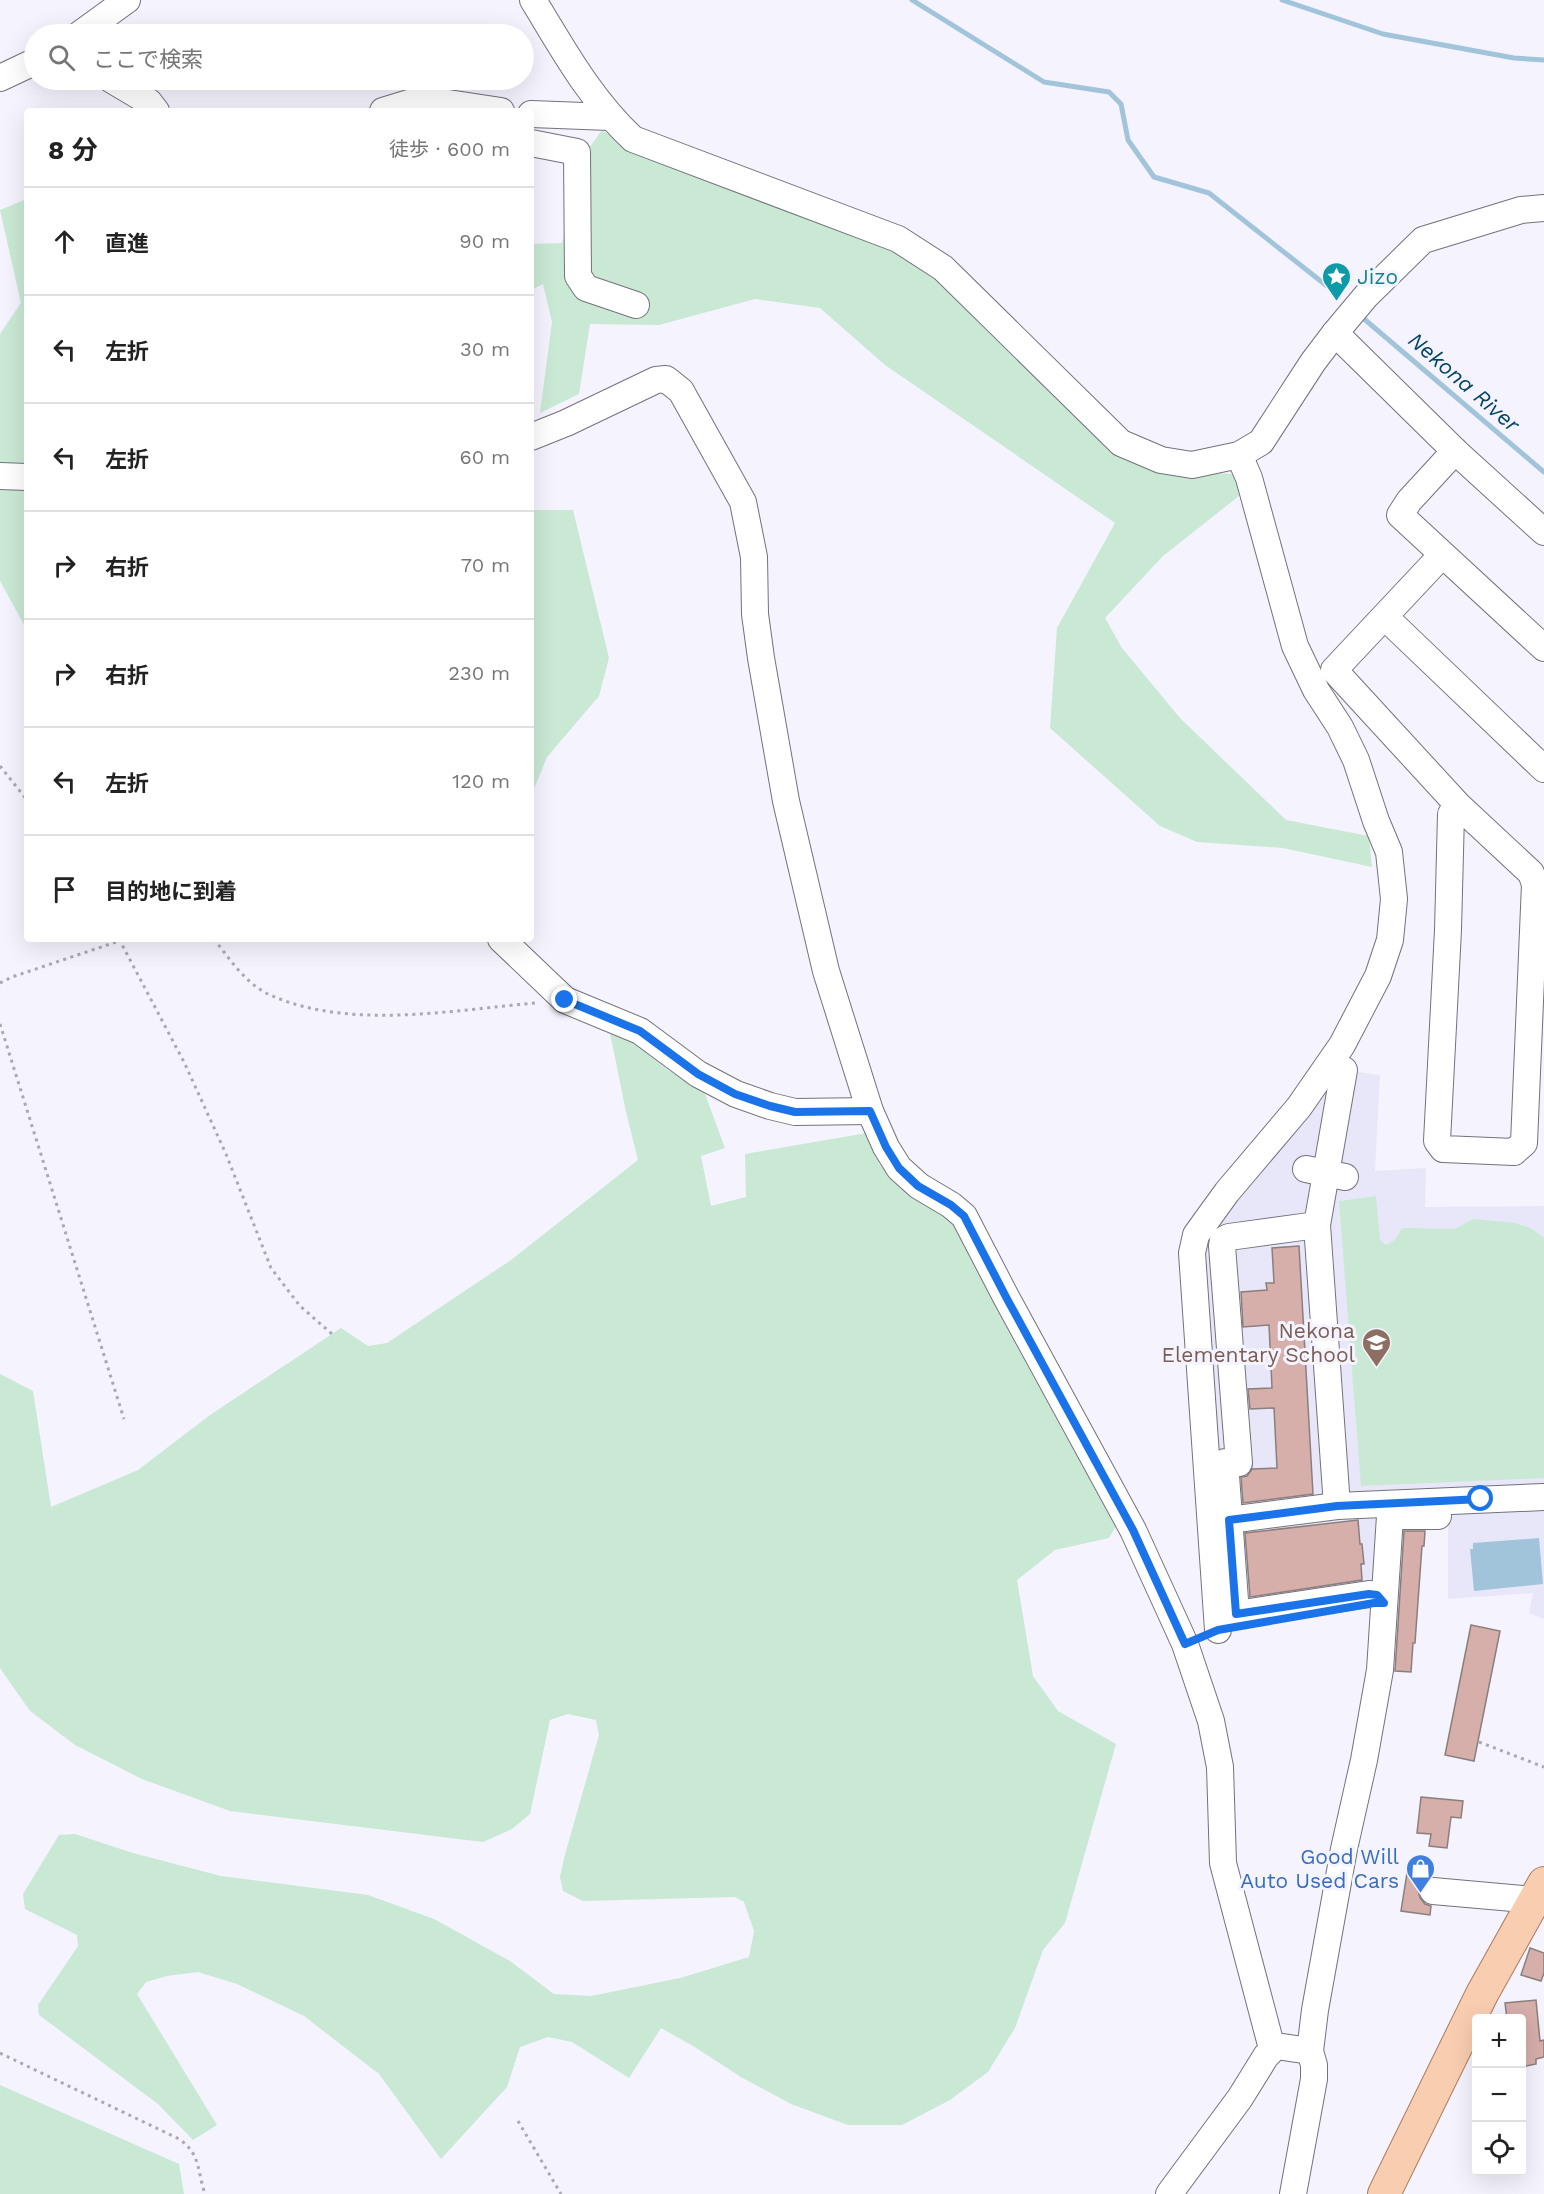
<!DOCTYPE html>
<html lang="ja">
<meta charset="utf-8">
<style>
body{margin:0;font-family:"Work Sans","Noto Sans JP",sans-serif;background:#f6f6f6;color:#222}
.controls{position:absolute;right:18px;bottom:18px;display:grid;overflow:hidden;border-radius:6px;box-shadow:0 6px 24px #0002}
.controls button{width:54px;height:54px;display:grid;place-items:center;padding:0;border:0;border-bottom:2px solid #e0e0e0;background:#fff;color:#222;font:30px sans-serif}
.stop{position:absolute;width:18px;height:18px;margin:-14px;border:4px solid #1a73e8;border-radius:50%;background:#fff}
.stop.end{background:#1a73e8;border-color:#fff;box-shadow:0 2px 6px #0008}
.list{margin:0;padding:0;list-style:none}
h2{display:flex;justify-content:space-between;align-items:center;height:78px;margin:0;padding:0 24px;font-size:26px}
h2 small{font-size:20px;font-weight:400;color:#767676}
.list li{display:grid;grid-template-columns:39px 1fr auto;gap:18px;align-items:center;box-sizing:border-box;height:108px;padding:0 24px;border-top:2px solid #e0e0e0}
.list b{display:block;font-size:22px;white-space:nowrap}
.list em{font-size:20px;font-style:normal;color:#767676}
.icon{flex:none;width:33px;height:33px;fill:none;stroke:currentColor;stroke-width:2;stroke-linecap:round;stroke-linejoin:round}
.map{position:relative;flex:none;width:1544px;height:2194px;overflow:hidden}
.search{position:absolute;background:#fff;box-shadow:0 6px 24px #0002;left:24px;top:24px;width:510px;height:66px;display:flex;align-items:center;gap:15px;box-sizing:border-box;padding:0 21px;border-radius:33px;color:#767676;font-size:22px}
.panel{position:absolute;background:#fff;box-shadow:0 6px 24px #0002;left:24px;top:108px;width:510px;height:834px;border-radius:6px}
.map>svg:first-child{display:block}
</style>
<div class="map">
<svg width="1544" height="2194" viewBox="0 0 1544 2194">
<rect width="100%" height="100%" fill="#f4f3fe"/>
<polygon fill="#e8e7f9" points="1344,1070 1380,1075 1375,1171 1426,1168 1425,1207 1544,1206 1544,1619 1529,1613 1533,1593 1448,1599 1448,1509 1382,1510 1377,1582 1227,1623 1203,1235 1333,1071"/>
<g fill="#c9e9d5">
<polygon points="602,130 627,146 901,246 1173,472 1237,474 1244,485 1239,496 1163,556 1105,618 1122,648 1180,718 1286,820 1369,836 1372,867 1283,848 1197,842 1160,826 1050,728 1057,628 1115,523 885,365 820,308 755,299 659,325 590,324 579,394 540,413 552,322 543,284 531,290 531,244 562,243 587,151"/>
<polygon points="27,199 27,630 0,581 0,334 21,303 0,210"/>
<polygon points="531,510 573,510 609,658 599,696 547,757 531,796"/>
<polygon points="610,1033 632,1042 668,1070 705,1094 725,1148 701,1156 711,1206 746,1197 745,1154 867,1133 880,1165 899,1184 950,1215 1118,1523 1109,1538 1055,1550 1017,1580 1033,1676 1058,1711 1116,1744 1065,1923 1043,1950 1015,2028 988,2072 950,2100 902,2125 848,2125 791,2104 741,2077 693,2046 661,2028 629,2078 572,2042 548,2037 520,2047 507,2087 441,2159 379,2074 304,2016 237,1984 198,1972 167,1976 146,1982 137,1994 217,2125 193,2140 158,2104 39,2015 38,2005 78,1946 77,1935 25,1909 23,1894 59,1835 75,1834 133,1853 221,1876 368,1895 434,1919 510,1961 554,1994 591,1996 680,1978 749,1957 754,1931 744,1902 735,1897 583,1901 563,1891 560,1877 564,1858 599,1735 596,1720 568,1714 550,1720 530,1814 512,1829 483,1842 230,1811 142,1779 75,1745 30,1711 0,1668 0,1374 33,1391 51,1507 138,1470 210,1415 341,1328 368,1346 387,1343 511,1260 638,1160 626,1112"/>
<polygon points="1376,1196 1380,1240 1386,1245 1395,1240 1402,1228 1454,1229 1474,1219 1515,1223 1531,1228 1544,1238 1544,1478 1361,1486 1339,1201"/>
<polygon points="0,2085 179,2164 184,2194 0,2194"/>
</g>
<polygon fill="#a2c4da" points="1539,1538 1543,1584 1474,1591 1470,1549 1473,1549 1473,1543"/>
<g fill="none" stroke-linecap="round" stroke-linejoin="round">
<g stroke="#a2c4da" stroke-width="5">
<polyline points="912,0 1044,82 1109,92 1121,104 1128,140 1154,177 1209,193 1327,286"/>
<polyline points="1282,0 1383,34 1514,58 1544,60"/>
<polyline points="1363,318 1544,472"/>
</g>
</g>
<g fill="#d6aeaa" stroke="#8b7f7e" stroke-width="1.5">
<polygon points="1299,1246 1313,1494 1243,1503 1241,1477 1247,1476 1252,1469 1277,1468 1274,1408 1250,1409 1248,1389 1272,1388 1269,1325 1243,1327 1241,1292 1267,1290 1266,1283 1274,1283 1272,1248"/>
<polygon points="1358,1520 1360,1544 1362,1544 1364,1564 1361,1564 1362,1580 1250,1597 1245,1533"/>
<polygon points="1404,1531 1425,1531 1424,1546 1422,1546 1415,1643 1413,1643 1411,1672 1395,1671"/>
<polygon points="1471,1625 1500,1631 1474,1761 1445,1755"/>
<polygon points="1421,1797 1463,1801 1461,1818 1451,1817 1447,1848 1429,1846 1431,1834 1417,1833"/>
<polygon points="1407,1873 1431,1877 1421,1882 1418,1890 1420,1898 1425,1904 1431,1906 1430,1915 1401,1911"/>
<polygon points="1530,1948 1544,1953 1544,1973 1541,1981 1521,1975"/>
<polygon points="1536,2000 1540,2041 1544,2040 1544,2057 1536,2059 1536,2064 1521,2067 1521,2019 1507,2019 1505,2003"/>
</g>
<g fill="none" stroke-linecap="round" stroke-linejoin="round">
<defs>
<g id="minor">
<path d="M533 0C563 49 590 99 633 139L898 239 943 268 1121 443 1161 460 1192 465 1239 455 1261 442 1313 362 1335 333 1366 296 1423 240 1521 210 1544 208"/>
<polyline points="80,34 127,0"/>
<polyline points="0,78 34,62"/>
<polyline points="112,80 149,102 156,111"/>
<polyline points="383,111 422,99 501,111"/>
<polyline points="531,114 610,117"/>
<polyline points="531,143 577,152 578,276 586,288 636,305"/>
<polyline points="1335,333 1455,451 1544,532"/>
<polyline points="531,437 566,423 656,380 666,379 681,391 743,502 754,557 755,614 761,658 786,801 826,971 870,1111 886,1147 899,1168 919,1186 951,1205 964,1216 1006,1297 1133,1530 1185,1644 1211,1721 1220,1767 1223,1863 1270,2041 1276,2046 1310,2051"/>
<polyline points="1455,451 1409,501 1400,515 1544,648"/>
<polyline points="0,476 27,477"/>
<polyline points="1442,555 1334,670 1458,805 1531,873 1535,884 1524,1143 1514,1152 1443,1149 1437,1141 1448,930 1451,814 1458,805"/>
<polyline points="1385,617 1544,769"/>
<polyline points="501,939 565,1000 640,1031 698,1074 736,1094 770,1106 795,1112 870,1111"/>
<polyline points="1306,1169 1345,1177"/>
<polyline points="1317,1225 1229,1237 1223,1240 1222,1246 1239,1463 1225,1462 1236,1614 1369,1594 1377,1595 1384,1603"/>
<polyline points="1337,1506 1317,1225 1344,1070"/>
<polyline points="1229,1520 1337,1506 1544,1497"/>
<polyline points="1218,1630 1192,1253 1196,1235 1206,1221 1227,1192 1299,1107 1342,1045 1378,976 1390,940 1394,899 1389,852 1376,821 1356,760 1340,727 1316,690 1295,646 1249,478 1239,455"/>
<polyline points="1433,1891 1534,1900"/>
<polyline points="1169,2194 1240,2098 1266,2056 1276,2046"/>
<polyline points="1293,2194 1314,2079 1314,2065 1310,2051 1315,2010 1344,1849 1364,1760 1380,1670 1390,1516 1438,1516"/>
</g>
<polyline id="major" points="1384,2194 1482,1994 1544,1883"/>
</defs>
<use href="#minor" stroke="#73727c" stroke-width="28"/>
<use href="#major" stroke="#ab7b5d" stroke-width="34"/>
<g stroke="#aaa9b2" stroke-width="3" stroke-dasharray="3 4.5" stroke-linecap="butt">
<polyline points="0,766 27,800"/>
<polyline points="119,939 184,1062 226,1154 271,1268 300,1306 332,1334"/>
<path d="M214 939C229 958 245 983 268 994 348 1031 451 1010 536 1003"/>
<polyline points="0,983 12,977 125,939"/>
<polyline points="0,1024 124,1419"/>
<polyline points="1479,1742 1544,1767"/>
<path d="M0 2053 179 2139C201 2154 197 2171 205 2194"/>
<polyline points="518,2121 561,2194"/>
</g>
<use href="#minor" stroke="#fff" stroke-width="26"/>
<use href="#major" stroke="#f9cdb0" stroke-width="32"/>
</g>
<g fill="none" stroke-linecap="round" stroke-linejoin="round">
<polyline stroke="#1a73e8" stroke-width="8" points="565,1000 640,1031 698,1074 735,1094 770,1106 795,1112 870,1111 886,1147 899,1168 918,1186 951,1205 964,1216 1006,1297 1133,1530 1185,1644 1218,1630 1374,1603 1384,1603 1377,1595 1369,1594 1236,1614 1229,1520 1337,1506 1481,1499"/>
</g>
<defs>
<symbol id="sight-pin" viewBox="-11 -11 22 30"><path d="M0 17L-7.5 6A9.5 9.5 0 1 1 7.5 6Z" fill="#0f9aa8" stroke="#f4f3fe"/><path d="M0-6L1.8-2.2L6-1.7L2.9 1.2L3.7 5.4L0 3.3L-3.7 5.4L-2.9 1.2L-6-1.7L-1.8-2.2Z" fill="#fff"/></symbol>
<symbol id="school-pin" viewBox="-11 -11 22 30"><path d="M0 17L-7.5 6A9.5 9.5 0 1 1 7.5 6Z" fill="#8d6e63" stroke="#f4f3fe"/><path d="M0-5L7-2L0 1L-7-2ZM-4 1L0 2.5L4 1V4Q0 6-4 4Z" fill="#fff"/></symbol>
<symbol id="shop-pin" viewBox="-11 -11 22 30"><path d="M0 17L-7.5 6A9.5 9.5 0 1 1 7.5 6Z" fill="#3f7fe0" stroke="#f4f3fe"/><path d="M-5-2.5h2.3a2.7 3.5 0 0 1 5.4 0H5L5.5 6h-11ZM-1.5-2.5h3a1.5 2.3 0 0 0-3 0Z" fill="#fff"/></symbol>
</defs>
<g fill-rule="evenodd">
<use href="#sight-pin" x="1320" y="260" width="33" height="45"/>
<use href="#school-pin" x="1360" y="1326" width="33" height="45"/>
<use href="#shop-pin" x="1404" y="1852" width="33" height="45"/>
</g>
<g text-anchor="middle" dominant-baseline="central" stroke-width="6" stroke-linejoin="round" paint-order="stroke">
<g font-size="21" fill="#0d838f" stroke="#f4f3fe" text-anchor="start">
<text x="1357" y="276">Jizo</text>
</g>
<g font-size="21" fill="#785e54" stroke="#f4f3fe" text-anchor="end">
<text x="1355" y="1330">Nekona<tspan x="1355" dy="24">Elementary School</tspan></text>
</g>
<g font-size="21" fill="#366cbe" stroke="#f4f3fe" text-anchor="end">
<text x="1399" y="1856">Good Will<tspan x="1399" dy="24">Auto Used Cars</tspan></text>
</g>
<g font-size="22" font-style="italic" fill="#044564" stroke="#f4f3fe">
<text transform="translate(1464 382) rotate(41)">Nekona River</text>
</g>
</g>
</svg>
<div class="controls">
<button>+</button>
<button>−</button>
<button><svg class="icon" aria-label="locate" viewBox="0 0 24 24"><circle cx="12" cy="12" r="6"/><path d="M12 2v4M12 18v4M2 12h4M18 12h4"/></svg></button>
</div>
<div class="stop" style="left:1481px;top:1499px"></div>
<div class="stop end" style="left:565px;top:1000px"></div>
<div class="search"><svg class="icon" aria-label="search" viewBox="0 0 24 24"><circle cx="10" cy="10" r="6"/><path d="M15 15l6 6"/></svg>ここで検索</div>
<section class="panel">
<h2>8 分<small>徒歩 · 600 m</small></h2>
<ul class="list">
<li><svg class="icon" aria-label="ahead" viewBox="0 0 24 24"><path d="M12 20V5M6 11l6-6 6 6"/></svg><div><b>直進</b></div><em>90 m</em></li>
<li><svg class="icon" aria-label="left" viewBox="0 0 24 24"><path d="M17 20v-9H6M10 6l-5 5 5 5"/></svg><div><b>左折</b></div><em>30 m</em></li>
<li><svg class="icon" aria-label="left" viewBox="0 0 24 24"><path d="M17 20v-9H6M10 6l-5 5 5 5"/></svg><div><b>左折</b></div><em>60 m</em></li>
<li><svg class="icon" aria-label="right" viewBox="0 0 24 24"><path d="M7 20v-9h11M14 6l5 5-5 5"/></svg><div><b>右折</b></div><em>70 m</em></li>
<li><svg class="icon" aria-label="right" viewBox="0 0 24 24"><path d="M7 20v-9h11M14 6l5 5-5 5"/></svg><div><b>右折</b></div><em>230 m</em></li>
<li><svg class="icon" aria-label="left" viewBox="0 0 24 24"><path d="M17 20v-9H6M10 6l-5 5 5 5"/></svg><div><b>左折</b></div><em>120 m</em></li>
<li><svg class="icon" aria-label="arrive" viewBox="0 0 24 24"><path d="M6 21V4h12l-3 4 3 4H6"/></svg><div><b>目的地に到着</b></div></li>
</ul>
</section>
</div>
